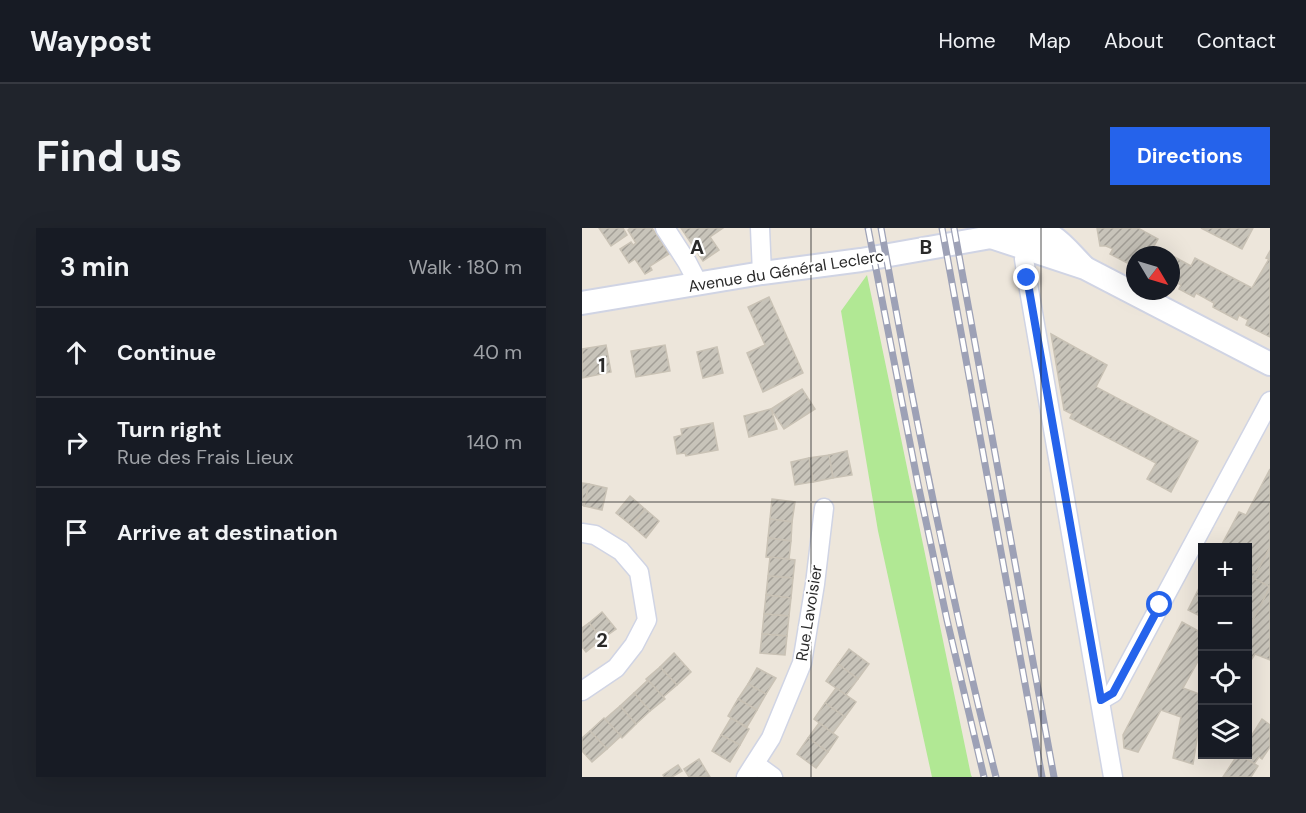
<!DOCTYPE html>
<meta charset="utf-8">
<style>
body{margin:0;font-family:"DM Sans",sans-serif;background:#20242c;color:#f1f3f6}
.controls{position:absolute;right:18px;bottom:18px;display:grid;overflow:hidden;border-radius:0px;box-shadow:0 6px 24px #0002}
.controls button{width:54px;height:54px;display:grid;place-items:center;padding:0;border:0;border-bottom:2px solid #363941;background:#171b24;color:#f1f3f6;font:30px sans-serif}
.compass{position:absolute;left:544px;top:18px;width:54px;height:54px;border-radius:50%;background:#171b24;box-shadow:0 6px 24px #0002;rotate:128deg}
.stop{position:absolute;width:18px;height:18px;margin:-14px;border:4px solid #2563eb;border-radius:50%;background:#fff}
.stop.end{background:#2563eb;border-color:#fff;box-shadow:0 2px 6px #0008}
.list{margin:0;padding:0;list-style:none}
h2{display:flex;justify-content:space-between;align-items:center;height:78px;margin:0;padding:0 24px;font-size:26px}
h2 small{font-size:20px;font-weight:400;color:#9ea1a6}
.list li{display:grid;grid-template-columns:39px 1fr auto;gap:18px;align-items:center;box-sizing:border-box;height:90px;padding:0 24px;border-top:2px solid #363941}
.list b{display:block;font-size:22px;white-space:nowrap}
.list p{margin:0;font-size:20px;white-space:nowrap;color:#9ea1a6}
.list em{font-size:20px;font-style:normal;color:#9ea1a6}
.icon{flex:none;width:33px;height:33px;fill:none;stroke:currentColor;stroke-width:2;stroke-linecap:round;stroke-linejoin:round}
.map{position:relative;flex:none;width:688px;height:549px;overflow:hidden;border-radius:0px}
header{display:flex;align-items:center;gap:36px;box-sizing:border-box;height:84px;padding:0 30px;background:#171b24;border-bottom:2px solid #363941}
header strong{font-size:28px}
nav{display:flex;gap:33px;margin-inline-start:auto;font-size:21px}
.intro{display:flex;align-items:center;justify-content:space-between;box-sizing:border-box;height:144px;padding:0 36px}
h1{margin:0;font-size:42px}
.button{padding:15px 27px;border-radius:0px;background:#2563eb;color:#fff;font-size:21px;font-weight:700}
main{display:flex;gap:36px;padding:0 36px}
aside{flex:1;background:#171b24;border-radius:0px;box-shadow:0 6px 24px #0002}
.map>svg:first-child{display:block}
</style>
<header>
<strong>Waypost</strong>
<nav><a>Home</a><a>Map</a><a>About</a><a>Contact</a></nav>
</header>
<div class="intro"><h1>Find us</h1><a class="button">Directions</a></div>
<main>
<aside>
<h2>3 min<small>Walk · 180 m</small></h2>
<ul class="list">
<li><svg class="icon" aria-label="ahead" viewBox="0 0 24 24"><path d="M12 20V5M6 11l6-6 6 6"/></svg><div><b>Continue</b></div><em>40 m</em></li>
<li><svg class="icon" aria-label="right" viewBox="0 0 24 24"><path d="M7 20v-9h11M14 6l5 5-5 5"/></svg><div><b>Turn right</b><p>Rue des Frais Lieux</p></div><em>140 m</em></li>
<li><svg class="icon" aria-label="arrive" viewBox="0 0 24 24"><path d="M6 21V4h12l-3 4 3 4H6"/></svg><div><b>Arrive at destination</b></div></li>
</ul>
</aside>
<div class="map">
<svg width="688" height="549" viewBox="0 0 688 549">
<defs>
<pattern id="building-hatch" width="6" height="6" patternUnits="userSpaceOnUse" patternTransform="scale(1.5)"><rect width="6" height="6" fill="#c8c4ba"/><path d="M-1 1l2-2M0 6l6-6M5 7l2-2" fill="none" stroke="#a39f97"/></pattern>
</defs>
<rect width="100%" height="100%" fill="#ede6db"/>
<polygon fill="#b1e894" points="285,47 389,547 390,549 350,549 296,303 259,83"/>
<g fill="url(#building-hatch)" stroke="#c9c2b5" stroke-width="1.5">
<polygon points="17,0 41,0 45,7 29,18"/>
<polygon points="48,0 70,0 87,26 68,38 70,42 63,46 53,31 47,35 38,21 49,14 51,17 54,15 46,2"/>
<polygon points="99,0 141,0 128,9 137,22 121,33"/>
<polygon points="515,0 556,0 576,11 572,18 588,27 553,27 553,32 551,31 549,37 528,26 531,21 524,18 518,18"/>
<polygon points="619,0 671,0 660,21"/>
<polygon points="688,23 688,109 664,97 666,92 657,87 655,92 631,79 632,75 614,65 612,69 597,61 599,57 589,51 589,27 609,38 613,30 670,60 687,31 684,30"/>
<polygon points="187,69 221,145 181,164 165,125 183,117 166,79"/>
<polygon points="469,106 525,137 514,159 616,213 589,264 565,251 574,235 488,190 490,186 482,182"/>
<polygon points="24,117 29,144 0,150 0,121"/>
<polygon points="83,117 88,143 54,149 49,123"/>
<polygon points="135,119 141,145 121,150 115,124"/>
<polygon points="220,161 233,181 202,201 189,181"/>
<polygon points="189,181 195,201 167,209 162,188"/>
<polygon points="131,195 136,222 104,228 103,225 95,226 92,209 100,207 99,201"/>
<polygon points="265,223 270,247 251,250 247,227"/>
<polygon points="247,227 251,250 231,254 227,230"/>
<polygon points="227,230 231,254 213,257 209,234"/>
<polygon points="688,241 688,319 674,346 667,342 666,345 666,320 638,320 657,284 664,287"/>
<polygon points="0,255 7,256 2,278 0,277"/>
<polygon points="7,256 25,260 20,282 2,278"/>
<polygon points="48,268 63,281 49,297 34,285"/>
<polygon points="190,271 213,274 210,294 188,291"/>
<polygon points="63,281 77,293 64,310 49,297"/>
<polygon points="188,291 210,294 209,313 186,310"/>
<polygon points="186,310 209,313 207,331 184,329"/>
<polygon points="688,319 688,432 673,426 668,434 666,433 666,401 688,359 666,347 666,345 667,342 674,346"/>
<polygon points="188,329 213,332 211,350 186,348"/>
<polygon points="666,347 688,359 666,401"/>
<polygon points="186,348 211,350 209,370 184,367"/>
<polygon points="620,354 620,379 616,387 606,382"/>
<polygon points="184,367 209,370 207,388 182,386"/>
<polygon points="20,384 34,401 20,411 7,395"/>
<polygon points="182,386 207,388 205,408 180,406"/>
<polygon points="600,394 620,405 620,426 601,460 620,467 620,480 611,536 591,530 599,489 579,482 556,524 542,520 541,507"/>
<polygon points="7,395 20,411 4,424 0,419 0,400"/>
<polygon points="180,406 205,408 203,427 178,425"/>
<polygon points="267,421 287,436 276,451 256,436"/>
<polygon points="92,425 109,444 95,457 78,439"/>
<polygon points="256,436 276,451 264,467 244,453"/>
<polygon points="78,439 95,457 81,469 64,451"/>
<polygon points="175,440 194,450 184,466 166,456"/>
<polygon points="66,452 83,471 68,483 52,465"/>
<polygon points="166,456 184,466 175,482 156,471"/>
<polygon points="254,460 274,474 263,489 243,475"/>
<polygon points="52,465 68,483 54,496 38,478"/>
<polygon points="156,471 175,482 165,499 146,488"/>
<polygon points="243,475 263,489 251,505 232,491"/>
<polygon points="38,478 54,496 40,510 23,491"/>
<polygon points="22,490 39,508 25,521 8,503"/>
<polygon points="149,490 167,501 158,517 139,507"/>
<polygon points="680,491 688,497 688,519 680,531 677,529 672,536 658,526 666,526 666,513"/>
<polygon points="237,495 256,509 246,524 226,510"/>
<polygon points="8,503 25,521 10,534 0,523 0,510"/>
<polygon points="139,507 158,517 148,534 130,523"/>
<polygon points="226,510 246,524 234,540 215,526"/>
<polygon points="656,526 676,538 669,549 641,549"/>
<polygon points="117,531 128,549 107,549 102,541"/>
<polygon points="96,537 100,543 90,549 82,549 81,547"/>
</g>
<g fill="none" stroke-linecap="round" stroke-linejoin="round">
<defs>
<g id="minor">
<polyline points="83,0 105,34 117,57"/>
<polyline points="178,0 180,45"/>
<polyline points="444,20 442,31 445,50 531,549"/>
<polyline points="0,305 13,307 39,323 57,344 65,392 52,417 34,440 0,463"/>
<polyline points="519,472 531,465 688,173"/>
<polyline points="173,536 191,549"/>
<polyline points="164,549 189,510 220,435 233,356 242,280"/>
</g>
<g id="tertiary">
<path d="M442 0C473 2 482 19 502 39"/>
<polyline points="409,9 503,40 688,136"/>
<polyline points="0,75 180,45 279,32 409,9 425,2 436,0"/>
</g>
</defs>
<use href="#minor" stroke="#d0d4e4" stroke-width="21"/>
<use href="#tertiary" stroke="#d0d4e4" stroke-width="26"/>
<use href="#minor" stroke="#fff" stroke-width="18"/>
<use href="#tertiary" stroke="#fff" stroke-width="22"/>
<defs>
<g id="rail">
<polyline points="286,0 336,256 365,392 402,549"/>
<path d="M299 0C332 184 368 368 414 549"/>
<polyline points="360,0 460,549"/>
<polyline points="372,0 472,549"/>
</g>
</defs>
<use href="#rail" stroke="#9da1b6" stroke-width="7"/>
<use href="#rail" stroke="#fff" stroke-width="4.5" stroke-dasharray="14" stroke-linecap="butt"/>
</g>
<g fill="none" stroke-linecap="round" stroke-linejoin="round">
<polyline stroke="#2563eb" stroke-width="8" points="445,50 519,472 531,465 578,377"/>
</g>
<path fill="none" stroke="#2a2a2a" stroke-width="1.5" stroke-opacity="0.55" d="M229 0V549M459 0V549M0 274H688"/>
<g text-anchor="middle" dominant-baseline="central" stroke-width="4.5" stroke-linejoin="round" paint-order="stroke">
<g font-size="16" fill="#2a2a2a" stroke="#fff">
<text transform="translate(204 43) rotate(-9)">Avenue du Général Leclerc</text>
<text transform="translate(227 385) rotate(-81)">Rue Lavoisier</text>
</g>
</g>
<g font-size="20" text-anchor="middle" font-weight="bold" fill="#2a2a2a" stroke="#fff" stroke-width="4.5" stroke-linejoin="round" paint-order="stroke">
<text x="115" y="26">A</text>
<text x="344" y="26">B</text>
<text x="20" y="144">1</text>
<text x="20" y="419">2</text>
</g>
</svg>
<div class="controls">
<button>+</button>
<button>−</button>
<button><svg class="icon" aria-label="locate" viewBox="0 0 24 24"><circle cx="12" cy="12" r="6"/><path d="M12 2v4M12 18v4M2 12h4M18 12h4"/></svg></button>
<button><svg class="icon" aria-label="layers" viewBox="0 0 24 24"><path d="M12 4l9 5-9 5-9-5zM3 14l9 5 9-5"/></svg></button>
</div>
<svg class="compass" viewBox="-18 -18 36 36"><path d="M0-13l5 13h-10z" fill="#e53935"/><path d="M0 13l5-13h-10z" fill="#9ea1a6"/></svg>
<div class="stop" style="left:578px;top:377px"></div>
<div class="stop end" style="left:445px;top:50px"></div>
</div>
</main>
